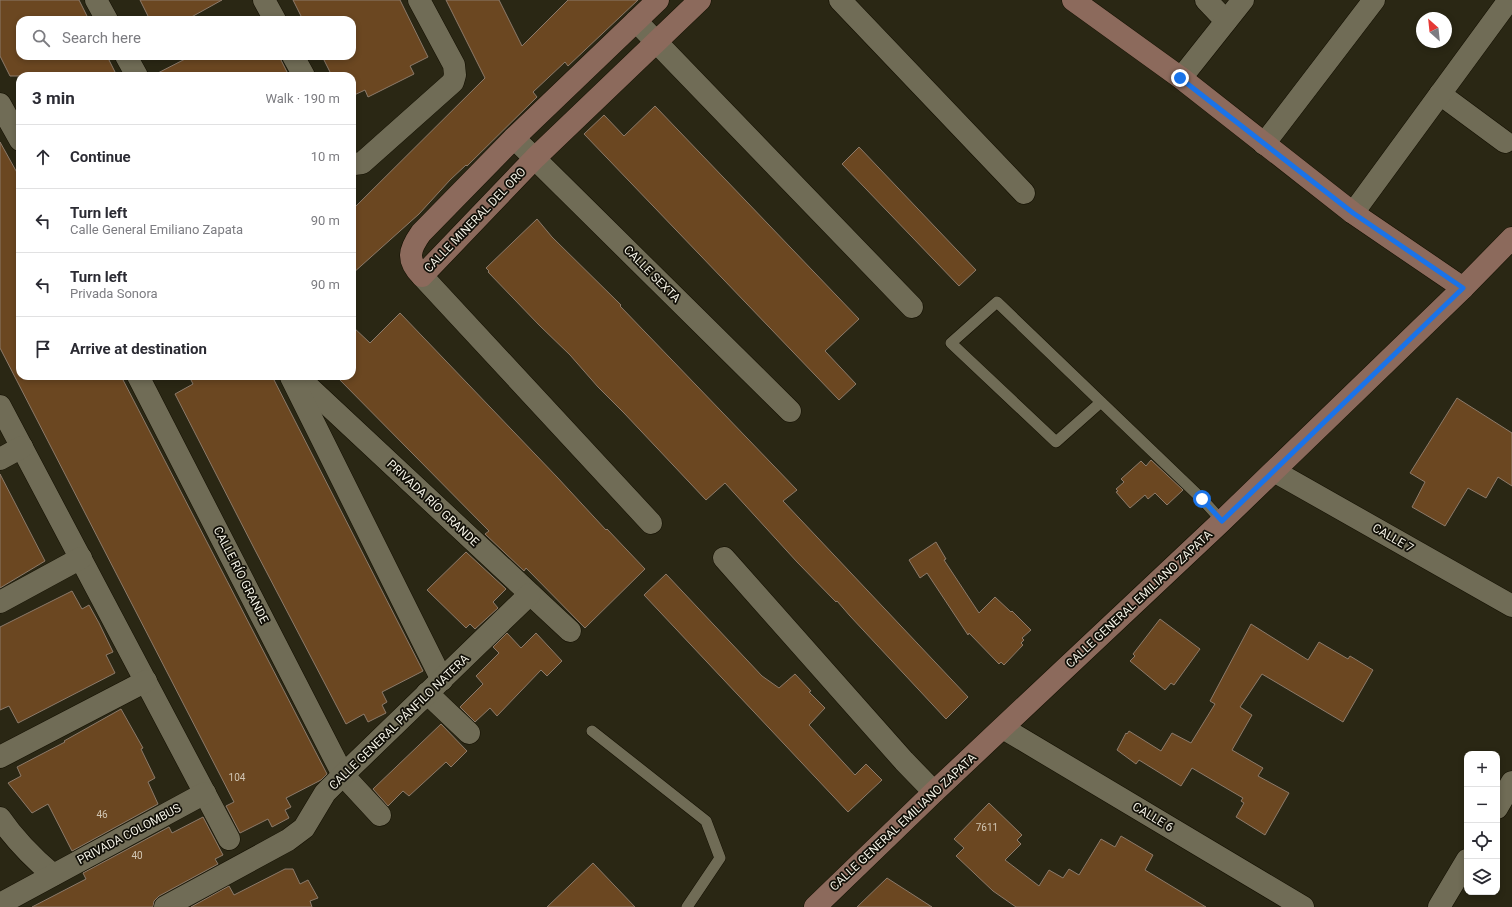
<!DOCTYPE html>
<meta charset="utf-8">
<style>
body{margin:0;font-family:Roboto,sans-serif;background:#f2f2f3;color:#2b2b33}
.controls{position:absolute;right:12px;bottom:12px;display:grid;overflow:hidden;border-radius:8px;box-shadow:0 2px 6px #0003}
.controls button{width:36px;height:36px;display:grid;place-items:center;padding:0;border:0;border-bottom:1px solid #e1e1e2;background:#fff;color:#2b2b33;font:20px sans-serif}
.compass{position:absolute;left:1416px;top:12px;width:36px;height:36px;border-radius:50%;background:#fff;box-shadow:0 2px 6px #0003;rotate:333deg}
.stop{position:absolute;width:12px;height:12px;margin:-9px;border:3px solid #1a73e8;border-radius:50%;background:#fff}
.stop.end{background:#1a73e8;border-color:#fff;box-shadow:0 1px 4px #0008}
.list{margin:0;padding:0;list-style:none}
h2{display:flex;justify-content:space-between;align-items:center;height:52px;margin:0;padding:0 16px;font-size:17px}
h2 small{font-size:13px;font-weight:400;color:#7c7c81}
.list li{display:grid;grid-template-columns:26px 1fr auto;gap:12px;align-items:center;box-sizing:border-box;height:64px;padding:0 16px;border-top:1px solid #e1e1e2}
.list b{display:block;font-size:15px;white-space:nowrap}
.list p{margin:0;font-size:13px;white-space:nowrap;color:#7c7c81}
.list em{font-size:13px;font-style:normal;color:#7c7c81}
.icon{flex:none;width:22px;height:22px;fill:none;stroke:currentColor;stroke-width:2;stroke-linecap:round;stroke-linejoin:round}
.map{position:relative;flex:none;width:1512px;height:907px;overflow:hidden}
.search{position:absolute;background:#fff;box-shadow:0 2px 6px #0003;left:16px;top:16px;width:340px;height:44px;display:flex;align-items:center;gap:10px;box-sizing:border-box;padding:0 14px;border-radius:12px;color:#7c7c81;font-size:15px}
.panel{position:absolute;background:#fff;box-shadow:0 2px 6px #0003;left:16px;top:72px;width:340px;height:308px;border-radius:12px}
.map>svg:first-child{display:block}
</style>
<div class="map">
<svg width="1512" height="907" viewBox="0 0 1512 907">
<rect width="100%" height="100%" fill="#2a2714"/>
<g fill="#6b4721" stroke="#8c7a6a">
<polygon points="0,0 79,0 89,20 20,20 20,56 107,56 117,76 10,76 0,56"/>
<polygon points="140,0 222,0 186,20 150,20"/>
<polygon points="293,0 400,0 428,57 410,66 414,74 368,97 365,90 352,96 352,76 332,76 322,56 352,56 352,20 303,20"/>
<polygon points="446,0 499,0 522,46 568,0 638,0 568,66 565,62 533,92 537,97 467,166 466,165 450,180 419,214 352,274 352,210 485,78"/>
<polygon points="191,56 279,56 289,76 152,76"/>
<polygon points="655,106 859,319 825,351 856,384 839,400 584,134 604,115 624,136"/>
<polygon points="0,142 20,178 20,376 121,376 327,774 321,780 286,798 291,807 285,810 289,818 272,827 268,819 240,833 226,806 234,802 0,348"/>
<polygon points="859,147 976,270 959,286 842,164"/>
<polygon points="537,219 552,237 621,305 620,306 797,490 783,501 968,697 946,719 850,616 837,601 836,602 797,562 725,483 706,500 624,413 598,387 570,355 539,325 488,272 489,271 486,268"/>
<polygon points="400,313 557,477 606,530 607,529 645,569 585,628 526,568 524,571 485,534 489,531 336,376 352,376 352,326 370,343"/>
<polygon points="189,376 272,376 423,671 382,692 387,702 382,705 386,713 368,722 364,714 346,724 255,550 175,394 193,384"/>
<polygon points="1457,398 1512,433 1512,486 1498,477 1486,498 1468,488 1445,526 1412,507 1425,482 1410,473"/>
<polygon points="1151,460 1183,490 1167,505 1155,493 1148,499 1145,495 1130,508 1116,492 1118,491 1116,489 1124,482 1121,479 1141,461 1146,466"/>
<polygon points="0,474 45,561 0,588"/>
<polygon points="936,542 946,559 944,560 979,613 995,597 1011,612 1012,611 1031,630 1022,638 1024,640 1021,643 1023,645 1004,665 1001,662 999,664 969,633 968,635 927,573 920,578 909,560"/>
<polygon points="466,552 506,589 493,602 498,608 475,629 470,624 466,628 427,590"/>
<polygon points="666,574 762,676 779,688 795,674 811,691 809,692 825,708 809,725 855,775 866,764 882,780 848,812 644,595"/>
<polygon points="72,591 82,609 89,605 99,623 113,652 106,655 115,673 18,723 9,706 0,710 0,627"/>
<polygon points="1160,619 1200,649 1174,685 1171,683 1165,690 1130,661 1135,656 1133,654"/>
<polygon points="1251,624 1308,660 1319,642 1348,659 1350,656 1373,670 1343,722 1262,674 1240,707 1252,715 1232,750 1263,768 1258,776 1289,793 1265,835 1236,817 1244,803 1241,801 1243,798 1192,768 1181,786 1139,760 1136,764 1117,750 1126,733 1127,734 1129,731 1161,751 1172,733 1191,743 1215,704 1210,701"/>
<polygon points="507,633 521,648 536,633 562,661 547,676 541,670 497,716 490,708 475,722 460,707 483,684 476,676 499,653 493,647"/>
<polygon points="121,709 143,748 141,749 155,778 148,782 158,804 72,851 48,804 32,813 8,783 21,776 17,767 65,742 64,741"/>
<polygon points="441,724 467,751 451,767 446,762 409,796 403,791 388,806 373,789"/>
<polygon points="989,803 1022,835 1017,840 1021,844 1005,860 1039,886 1049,870 1063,878 1069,869 1079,875 1101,839 1115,847 1121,836 1153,855 1145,870 1206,907 1016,907 993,891 956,856 964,848 954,839"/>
<polygon points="203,817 223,855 215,859 218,864 159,896 154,901 153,907 32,907 86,879 83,873 169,827 172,833"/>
<polygon points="593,863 635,907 547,907"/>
<polygon points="285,869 293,869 300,884 308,880 318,898 310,901 312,907 191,907 229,886 234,895"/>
<polygon points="887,878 932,907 857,907"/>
</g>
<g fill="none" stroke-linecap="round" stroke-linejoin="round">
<defs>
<g id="lane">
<polyline points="1101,402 1056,442 951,343 997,302 1202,499 1222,521"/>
<polyline points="592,731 706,821 720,858 687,907"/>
</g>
<g id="street">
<polyline points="96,0 107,20"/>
<polyline points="264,0 275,20"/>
<polyline points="840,0 1024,193"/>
<polyline points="1206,0 1226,21"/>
<polyline points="636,21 912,307"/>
<polyline points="126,56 137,76"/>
<polyline points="293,56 304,76"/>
<polyline points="1181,78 1243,0"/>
<polyline points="1440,94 1505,142"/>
<polyline points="0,104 20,140"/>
<polyline points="514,138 790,411"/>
<polyline points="1264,144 1374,0"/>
<polyline points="352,163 354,164 362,163 453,82 455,75 454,65 419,0"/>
<polyline points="1353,213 1509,0"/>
<polyline points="422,276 651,523"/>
<polyline points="138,376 343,775 380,815"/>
<polyline points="297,376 570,631"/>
<polyline points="291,377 442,680"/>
<polyline points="0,406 229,839"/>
<polyline points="0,459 22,447"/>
<polyline points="1274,471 1512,606"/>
<polyline points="724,558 904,761 934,792"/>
<polyline points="0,602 81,558"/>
<polyline points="427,693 469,733"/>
<polyline points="1003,728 1303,907"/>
<polyline points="0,757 146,681"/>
<polyline points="1497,808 1512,782"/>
<path d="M0 818C15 840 33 858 53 875"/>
<polyline points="0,904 205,793"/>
<polyline points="165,907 288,840 304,828 325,793 343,775 530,594"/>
<polyline points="1439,907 1467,860"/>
</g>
<g id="secondary">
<path d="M658 0 514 138 421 233C409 250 406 260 422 276L535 158 700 0"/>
<polyline points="1073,0 1181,78 1353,213 1463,288"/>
<polyline points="815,907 934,792 1222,521 1463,288 1512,238"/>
</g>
</defs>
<use href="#lane" stroke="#130f01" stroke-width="12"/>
<use href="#street" stroke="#130f01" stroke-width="23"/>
<use href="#secondary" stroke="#130f01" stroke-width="23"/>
<use href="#lane" stroke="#706c56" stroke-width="11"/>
<use href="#street" stroke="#706c56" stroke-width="22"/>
<use href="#secondary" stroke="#8c6a5c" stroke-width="22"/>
</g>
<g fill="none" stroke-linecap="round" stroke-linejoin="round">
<polyline stroke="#1a73e8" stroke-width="5" points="1180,78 1353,213 1463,288 1222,521 1202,499"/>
</g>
<g text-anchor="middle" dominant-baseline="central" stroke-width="3.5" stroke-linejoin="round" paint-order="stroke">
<g font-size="10" fill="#d1c6b4">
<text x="237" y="777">104</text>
<text x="102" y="814">46</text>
<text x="987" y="827">7611</text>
<text x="137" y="855">40</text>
</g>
<g font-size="12" fill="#f3f1e5" stroke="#110f07">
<text transform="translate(475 220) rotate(-46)">CALLE MINERAL DEL ORO</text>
<text transform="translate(652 274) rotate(45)">CALLE SEXTA</text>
<text transform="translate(433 503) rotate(43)">PRIVADA RÍO GRANDE</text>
<text transform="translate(1393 538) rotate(30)">CALLE 7</text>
<text transform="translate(241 575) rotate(63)">CALLE RÍO GRANDE</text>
<text transform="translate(1139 599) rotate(-43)">CALLE GENERAL EMILIANO ZAPATA</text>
<text transform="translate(399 722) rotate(-44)">CALLE GENERAL PÁNFILO NATERA</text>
<text transform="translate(1153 817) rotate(31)">CALLE 6</text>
<text transform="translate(903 822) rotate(-43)">CALLE GENERAL EMILIANO ZAPATA</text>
<text transform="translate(129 834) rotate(-28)">PRIVADA COLOMBUS</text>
</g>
</g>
</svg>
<div class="controls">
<button>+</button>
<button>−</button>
<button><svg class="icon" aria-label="locate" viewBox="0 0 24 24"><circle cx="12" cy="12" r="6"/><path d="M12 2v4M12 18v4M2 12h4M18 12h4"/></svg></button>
<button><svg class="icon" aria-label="layers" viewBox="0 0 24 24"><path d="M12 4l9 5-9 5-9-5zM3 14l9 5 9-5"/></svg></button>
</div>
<svg class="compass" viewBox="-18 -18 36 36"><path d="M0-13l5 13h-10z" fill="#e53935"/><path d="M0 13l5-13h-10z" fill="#7c7c81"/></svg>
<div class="stop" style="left:1202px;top:499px"></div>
<div class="stop end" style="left:1180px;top:78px"></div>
<div class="search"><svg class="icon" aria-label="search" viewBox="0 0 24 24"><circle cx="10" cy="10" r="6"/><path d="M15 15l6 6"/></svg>Search here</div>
<section class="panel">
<h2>3 min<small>Walk · 190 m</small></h2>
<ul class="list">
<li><svg class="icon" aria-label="ahead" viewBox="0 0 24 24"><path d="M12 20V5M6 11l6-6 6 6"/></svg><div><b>Continue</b></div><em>10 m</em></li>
<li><svg class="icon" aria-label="left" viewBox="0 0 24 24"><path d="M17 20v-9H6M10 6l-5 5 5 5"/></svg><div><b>Turn left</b><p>Calle General Emiliano Zapata</p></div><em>90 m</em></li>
<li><svg class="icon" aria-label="left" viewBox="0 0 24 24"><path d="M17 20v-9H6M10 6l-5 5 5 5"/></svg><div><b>Turn left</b><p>Privada Sonora</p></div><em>90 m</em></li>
<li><svg class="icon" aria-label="arrive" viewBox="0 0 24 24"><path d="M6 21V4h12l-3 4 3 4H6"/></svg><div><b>Arrive at destination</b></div></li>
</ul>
</section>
</div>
